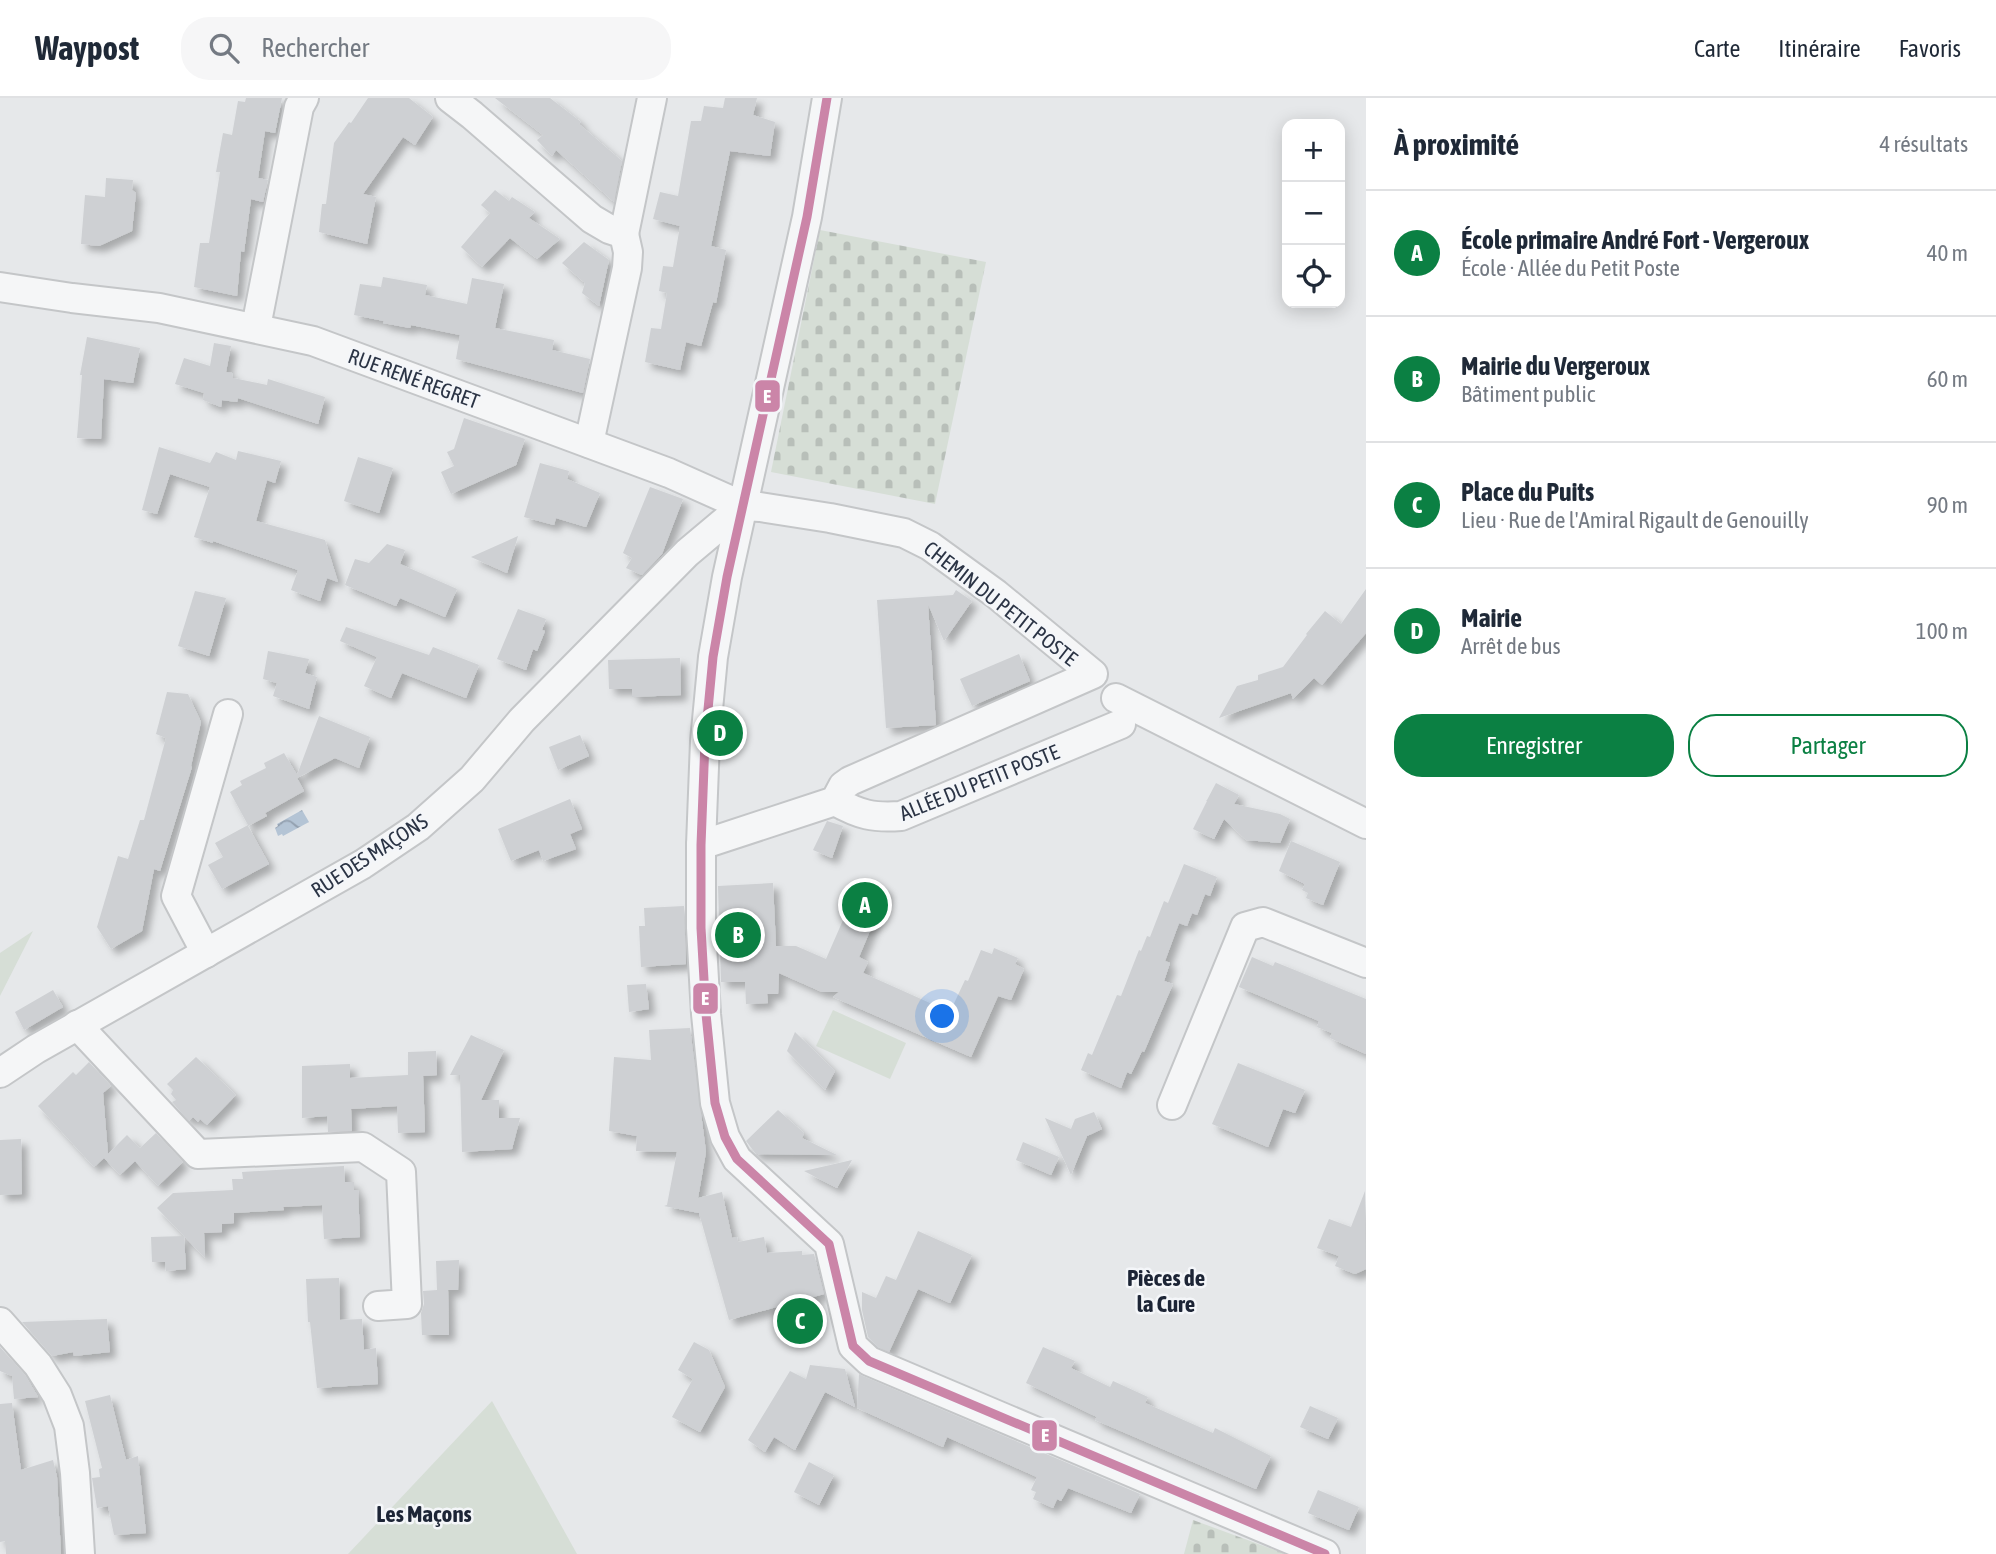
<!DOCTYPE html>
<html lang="fr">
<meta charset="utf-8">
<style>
body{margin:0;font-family:"Asap Condensed",sans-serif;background:#f6f6f7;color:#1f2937}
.controls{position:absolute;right:21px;top:21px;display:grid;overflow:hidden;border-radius:14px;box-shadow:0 4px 18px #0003}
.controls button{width:63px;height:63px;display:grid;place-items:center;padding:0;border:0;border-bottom:2px solid #e0e1e3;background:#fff;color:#1f2937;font:35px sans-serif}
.you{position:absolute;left:943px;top:919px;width:24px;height:24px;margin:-18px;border:5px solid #fff;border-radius:50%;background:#1a73e8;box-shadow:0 0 0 10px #1a73e833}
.badge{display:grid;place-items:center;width:46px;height:46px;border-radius:50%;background:#0b8043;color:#fff;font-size:23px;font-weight:700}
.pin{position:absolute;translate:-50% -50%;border:4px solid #fff;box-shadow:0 2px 7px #0006}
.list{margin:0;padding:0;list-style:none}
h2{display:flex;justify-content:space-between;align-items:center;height:91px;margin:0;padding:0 28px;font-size:30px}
h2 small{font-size:23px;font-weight:400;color:#747a83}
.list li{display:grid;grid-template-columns:46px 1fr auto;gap:21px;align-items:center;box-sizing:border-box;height:126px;padding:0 28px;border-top:2px solid #e0e1e3}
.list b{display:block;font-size:26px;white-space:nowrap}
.list p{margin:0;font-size:23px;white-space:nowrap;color:#747a83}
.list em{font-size:23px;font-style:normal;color:#747a83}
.actions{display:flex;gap:14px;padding:21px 28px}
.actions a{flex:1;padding:16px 0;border:2px solid #0b8043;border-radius:28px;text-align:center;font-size:24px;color:#0b8043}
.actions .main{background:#0b8043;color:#fff}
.icon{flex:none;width:38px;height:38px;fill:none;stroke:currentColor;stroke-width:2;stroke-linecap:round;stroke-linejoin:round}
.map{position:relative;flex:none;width:1366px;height:1456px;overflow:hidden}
header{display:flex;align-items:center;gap:42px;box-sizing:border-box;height:98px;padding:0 35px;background:#fff;border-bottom:2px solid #e0e1e3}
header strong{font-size:33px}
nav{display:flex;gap:38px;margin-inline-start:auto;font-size:24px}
.search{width:490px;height:63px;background:#f6f6f7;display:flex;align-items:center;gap:18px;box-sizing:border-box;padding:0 24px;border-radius:28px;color:#747a83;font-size:26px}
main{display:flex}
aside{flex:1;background:#fff}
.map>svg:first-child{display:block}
</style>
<header>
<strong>Waypost</strong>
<div class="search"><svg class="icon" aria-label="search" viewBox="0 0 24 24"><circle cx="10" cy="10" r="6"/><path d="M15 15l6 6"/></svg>Rechercher</div>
<nav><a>Carte</a><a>Itinéraire</a><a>Favoris</a></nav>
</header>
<main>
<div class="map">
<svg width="1366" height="1456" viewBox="0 0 1366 1456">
<defs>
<pattern id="cemetery-stones" width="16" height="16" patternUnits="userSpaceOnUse" patternTransform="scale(1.75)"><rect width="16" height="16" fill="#d6ded6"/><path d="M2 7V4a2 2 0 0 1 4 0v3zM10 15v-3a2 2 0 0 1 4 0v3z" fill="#b8bfb9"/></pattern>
<pattern id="water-waves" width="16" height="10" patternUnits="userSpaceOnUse" patternTransform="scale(1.75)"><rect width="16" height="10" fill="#b4c4d5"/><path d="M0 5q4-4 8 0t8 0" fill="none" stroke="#93a0af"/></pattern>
<filter id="shadow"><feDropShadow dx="6" dy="6" stdDeviation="3.5" flood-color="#0004"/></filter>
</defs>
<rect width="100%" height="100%" fill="#e6e8ea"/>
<g fill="#d6ded6">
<polygon points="33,833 0,898 0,855"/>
<polygon points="833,912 906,945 890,981 816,948"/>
<polygon points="492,1303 577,1456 348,1456"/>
</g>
<g fill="url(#cemetery-stones)">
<polygon points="820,132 986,164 935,406 771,374"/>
<polygon points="1193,1422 1283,1455 1283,1456 1184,1456"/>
</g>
<polygon fill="url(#water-waves)" points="302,712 309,724 283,738 282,736 278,738 275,730 278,728 277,726"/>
<g fill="#ced0d3" filter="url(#shadow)">
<polygon points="246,0 282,0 275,35 265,33 258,80 268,82 263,104 251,101 244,154 241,153 237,198 194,189 200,145 209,145 220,74 216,74 223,35 232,37 238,3 245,4"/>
<polygon points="368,0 409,0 433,19 415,47 403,39 363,96 376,99 367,146 319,134 322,106 326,106 334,45 349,24 351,25"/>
<polygon points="495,0 550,0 581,24 579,26 622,63 614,104 556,52 552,58 537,42 543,37"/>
<polygon points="725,0 757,0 753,17 775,24 770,58 730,53 711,148 726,152 716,205 713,204 701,248 686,244 680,272 645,264 651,230 661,231 667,195 659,193 663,168 673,169 680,128 653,121 660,94 678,98 691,23 701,23 704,8 723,10"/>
<polygon points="106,80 133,82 132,92 136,95 132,133 99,148 81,146 85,97 105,99"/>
<polygon points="495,92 509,103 512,99 535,114 529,120 560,141 537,161 510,140 482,169 461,149 490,115 481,107"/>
<polygon points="584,144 609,162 599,208 582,195 585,185 562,165"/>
<polygon points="383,179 427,187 425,197 467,206 472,180 504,186 495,230 554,242 552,252 590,261 583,295 456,261 460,237 411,227 410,230 383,225 384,223 354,217 360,186 381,189"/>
<polygon points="87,239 140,250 133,285 104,281 101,341 77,340 82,277 80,277"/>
<polygon points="214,245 231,248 226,274 232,275 233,280 267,287 268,281 325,299 318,326 238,300 237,304 222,302 221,309 203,302 204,295 175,286 184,260 210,268"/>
<polygon points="464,320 525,341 516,367 451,396 441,374 454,368 447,354 454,351"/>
<polygon points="159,349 210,365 216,354 236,362 238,353 281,363 275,385 267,382 256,423 325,442 338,484 327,480 320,503 291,492 298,472 213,443 213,445 194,439 210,389 170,376 157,416 142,412"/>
<polygon points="358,359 393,370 379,415 344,403"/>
<polygon points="540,365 569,373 567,381 600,395 586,429 556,420 554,427 524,419"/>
<polygon points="650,389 683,401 662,456 642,477 626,470 632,460 623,455"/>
<polygon points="518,438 507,475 471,459"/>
<polygon points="387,446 405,452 400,466 457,491 445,519 400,500 396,508 345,487 355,461 369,465"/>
<polygon points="1366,491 1366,535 1322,587 1314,580 1293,601 1291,595 1219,620 1237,588 1258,582 1258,577 1283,569 1307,537 1306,536 1325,513 1341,526"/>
<polygon points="956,492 972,503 944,543 928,506 936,627 886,630 877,502 953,497"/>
<polygon points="195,493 226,500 209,558 178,548"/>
<polygon points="518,511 546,521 542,532 545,533 537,553 533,551 526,572 497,561"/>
<polygon points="346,529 429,557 433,549 479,567 466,600 402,575 391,600 364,588 377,559 340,543"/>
<polygon points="268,553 309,561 305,575 317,579 309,611 273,598 277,585 263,581"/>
<polygon points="1019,556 1030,583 972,608 960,581"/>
<polygon points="680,560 681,597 632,599 632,591 609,591 608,562"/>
<polygon points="167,594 188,596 201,624 191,668 192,669 160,773 154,771 142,833 111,851 97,829 118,758 128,761 140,722 144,722 166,640 156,636"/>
<polygon points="319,618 370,639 359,670 335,660 297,680 304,693 265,715 267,718 248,728 269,766 222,791 208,767 223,759 215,745 248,727 230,694 242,687 240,683 266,670 264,665 284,655 297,677"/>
<polygon points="580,637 589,658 558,672 549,649"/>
<polygon points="1216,685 1239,697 1234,706 1280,716 1290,721 1280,745 1246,742 1224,721 1214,741 1193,731 1207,703 1206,702 1207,702"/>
<polygon points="570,701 582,731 570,736 576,751 543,763 539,752 511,763 498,731"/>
<polygon points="827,723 843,728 832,760 813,752"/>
<polygon points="1291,743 1340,764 1323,807 1306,800 1308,795 1302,792 1305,786 1279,773"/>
<polygon points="1184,766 1217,779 1210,798 1205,796 1197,817 1192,815 1187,828 1179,825 1165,863 1170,865 1164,883 1173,886 1144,954 1142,953 1131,976 1127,974 1121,990 1081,972 1088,955 1092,957 1117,897 1121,898 1139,852 1141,853 1147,838 1150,839 1164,803 1168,805"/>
<polygon points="861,781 887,792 859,859 868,864 863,875 950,914 965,882 968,883 981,852 992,856 994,850 1018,860 1015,866 1024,871 1011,902 998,898 971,959 833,899 839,894 822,894 779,875 778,896 767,896 768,905 746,906 745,884 721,884 718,788 773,785 776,848 796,848 826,861"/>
<polygon points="684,808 686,866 641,869 639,828 645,828 644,810"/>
<polygon points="1252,859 1273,868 1275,864 1366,901 1366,956 1330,940 1332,935 1317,929 1319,923 1239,889"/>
<polygon points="646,886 649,911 629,914 627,887"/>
<polygon points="53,892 63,909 24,932 15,914"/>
<polygon points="690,930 706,1054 698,1100 722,1094 732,1140 737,1139 738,1144 764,1139 767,1155 802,1153 802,1157 814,1156 824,1196 729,1222 699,1115 664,1108 667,1107 677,1054 636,1053 637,1038 609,1033 614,959 651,962 649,932"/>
<polygon points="795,934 835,973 825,992 787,953"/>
<polygon points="471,937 504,952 481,1002 499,1002 499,1020 520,1020 512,1051 462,1054 460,977 450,977"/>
<polygon points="436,953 437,977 423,978 425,1034 398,1035 397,1008 351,1011 352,1033 328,1034 327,1018 302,1020 302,968 350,966 350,980 408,977 408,954"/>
<polygon points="196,959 236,997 207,1027 200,1021 198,1024 193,1019 189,1023 172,1004 176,1002 171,996 173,992 167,986"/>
<polygon points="89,964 111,988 103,995 108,1056 127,1037 140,1050 156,1035 183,1064 158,1088 135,1063 120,1077 104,1060 94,1069 38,1008 73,974 76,977"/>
<polygon points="1238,965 1305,992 1295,1015 1283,1011 1268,1049 1212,1026"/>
<polygon points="778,1012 804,1035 802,1040 837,1057 756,1056 746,1043"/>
<polygon points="1094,1014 1102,1031 1087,1038 1071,1077 1045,1020 1071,1031 1075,1021"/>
<polygon points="21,1041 22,1096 0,1097 0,1042"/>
<polygon points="1023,1044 1059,1059 1051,1077 1016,1062"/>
<polygon points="852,1062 837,1090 804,1073"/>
<polygon points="344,1068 345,1084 354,1084 354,1092 358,1092 360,1139 324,1141 322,1107 283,1109 284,1112 234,1115 234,1125 222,1126 222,1134 204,1135 205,1160 184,1138 186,1171 166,1173 165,1164 152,1164 151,1139 184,1138 157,1110 173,1095 233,1092 232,1081 243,1081 242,1074"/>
<polygon points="1365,1093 1366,1171 1355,1176 1335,1168 1339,1158 1317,1150 1329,1121 1351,1129"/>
<polygon points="918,1133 972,1157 950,1205 918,1191 889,1254 878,1249 868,1239 862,1212 862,1194 876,1200 886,1178 896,1182"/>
<polygon points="459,1162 458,1192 448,1192 449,1237 422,1237 421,1215 424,1206 423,1193 437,1192 436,1163"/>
<polygon points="339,1180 340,1222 362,1221 364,1252 376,1250 378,1286 317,1290 310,1224 308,1224 306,1181"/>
<polygon points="107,1221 110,1254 74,1258 73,1254 52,1258 22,1224"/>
<polygon points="694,1244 709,1252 725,1289 700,1334 672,1319 693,1281 678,1272"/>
<polygon points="0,1249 25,1277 38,1299 14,1301 12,1278 0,1273"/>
<polygon points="1043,1249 1075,1263 1071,1270 1110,1289 1113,1283 1148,1299 1145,1305 1213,1335 1215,1330 1271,1358 1256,1391 1095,1322 1097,1319 1026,1285"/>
<polygon points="810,1267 845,1271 855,1309 825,1294 795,1352 774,1339 765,1354 748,1342 790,1273 806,1281"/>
<polygon points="859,1276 863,1278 1140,1396 1131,1415 1068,1390 1061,1403 1057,1401 1053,1410 1033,1401 1036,1394 1031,1392 1037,1379 947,1339 943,1349 857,1310"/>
<polygon points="110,1297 126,1362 138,1358 146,1435 114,1437 108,1408 97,1410 92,1380 100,1379 99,1371 102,1370 85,1303"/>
<polygon points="12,1305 21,1372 53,1362 57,1379 61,1456 6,1456 5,1443 0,1444 0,1306"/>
<polygon points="1310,1308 1338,1320 1328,1341 1300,1329"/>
<polygon points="809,1364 834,1377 819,1407 794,1394"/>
<polygon points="1318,1392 1359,1409 1349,1432 1308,1415"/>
</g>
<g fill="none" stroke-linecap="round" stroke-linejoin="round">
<defs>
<g id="minor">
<polyline points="450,0 472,17 592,121 609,131 624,136 628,154 627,170 589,345"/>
<polyline points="827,0 807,119 727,479 713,559 705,643 701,747 701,830 706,916 715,1005 725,1039 737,1061 829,1146 853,1248 869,1263 1325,1456"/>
<polyline points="624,136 652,0"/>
<polyline points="0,189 72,200 159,210 313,243 669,375 743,408 760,409 830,420 904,435 930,448 996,496 1093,576 850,683 843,688 835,703 701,747"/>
<polyline points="256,229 299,9 304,0"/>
<polyline points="1116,600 1366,726"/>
<path d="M835 703C860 717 873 720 901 718L1121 626"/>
<polyline points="206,855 176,798 228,616"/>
<polyline points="77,927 198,1056 363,1049 401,1074 407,1206 378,1208"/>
<polyline points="0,975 36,951 363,766 418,729 472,681 522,622 687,455 743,408"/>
<polyline points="1172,1007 1245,829 1263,824 1366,865"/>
<polyline points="0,1224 38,1267 57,1297 69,1328 75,1375 80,1456"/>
</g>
</defs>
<use href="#minor" stroke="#c4c6c8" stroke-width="32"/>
<use href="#minor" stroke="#f5f6f7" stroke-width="28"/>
<defs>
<polyline id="bus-1" points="827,0 807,119 727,479 713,559 705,643 701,747 701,830 706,916 715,1005 725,1039 737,1061 829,1146 853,1248 869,1263 1325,1456"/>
</defs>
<use href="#bus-1" stroke="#f4f6f9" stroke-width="14"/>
<use href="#bus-1" stroke="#cb85a8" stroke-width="9"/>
</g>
<g text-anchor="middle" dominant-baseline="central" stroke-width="5" stroke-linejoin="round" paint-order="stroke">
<g font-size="21" fill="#2b3445" stroke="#f4f6f9">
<text transform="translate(414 280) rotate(20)">RUE RENÉ REGRET</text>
<text transform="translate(1001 505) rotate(38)">CHEMIN DU PETIT POSTE</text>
<text transform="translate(979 684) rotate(-22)">ALLÉE DU PETIT POSTE</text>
<text transform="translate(369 757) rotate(-33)">RUE DES MAÇONS</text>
</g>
<g font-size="23" font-weight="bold" fill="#1d2536" stroke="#f4f6f9">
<text x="1166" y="1180">Pièces de<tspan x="1166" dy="26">la Cure</tspan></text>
<text x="424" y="1416">Les Maçons</text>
</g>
</g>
<g stroke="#f4f6f9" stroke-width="2.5">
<rect x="754" y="281" width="27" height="34" rx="7" fill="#cb85a8"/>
<rect x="692" y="884" width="27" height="33" rx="7" fill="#cb85a8"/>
<rect x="1031" y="1321" width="27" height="33" rx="7" fill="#cb85a8"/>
</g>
<g font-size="19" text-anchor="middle" font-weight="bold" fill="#fff">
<text x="767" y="305">E</text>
<text x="705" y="907">E</text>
<text x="1045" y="1344">E</text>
</g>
</svg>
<div class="controls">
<button>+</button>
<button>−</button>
<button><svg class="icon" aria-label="locate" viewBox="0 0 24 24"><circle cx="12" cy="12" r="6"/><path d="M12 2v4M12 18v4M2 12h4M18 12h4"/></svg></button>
</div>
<div class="you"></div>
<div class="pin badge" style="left:865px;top:807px">A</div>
<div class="pin badge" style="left:738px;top:837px">B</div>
<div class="pin badge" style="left:800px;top:1223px">C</div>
<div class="pin badge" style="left:720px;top:635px">D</div>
</div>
<aside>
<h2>À proximité<small>4 résultats</small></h2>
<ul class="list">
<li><span class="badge">A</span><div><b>École primaire André Fort - Vergeroux</b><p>École · Allée du Petit Poste</p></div><em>40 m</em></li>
<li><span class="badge">B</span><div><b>Mairie du Vergeroux</b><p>Bâtiment public</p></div><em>60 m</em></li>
<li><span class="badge">C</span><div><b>Place du Puits</b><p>Lieu · Rue de l'Amiral Rigault de Genouilly</p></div><em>90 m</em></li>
<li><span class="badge">D</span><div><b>Mairie</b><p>Arrêt de bus</p></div><em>100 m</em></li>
</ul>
<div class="actions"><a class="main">Enregistrer</a><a>Partager</a></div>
</aside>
</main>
